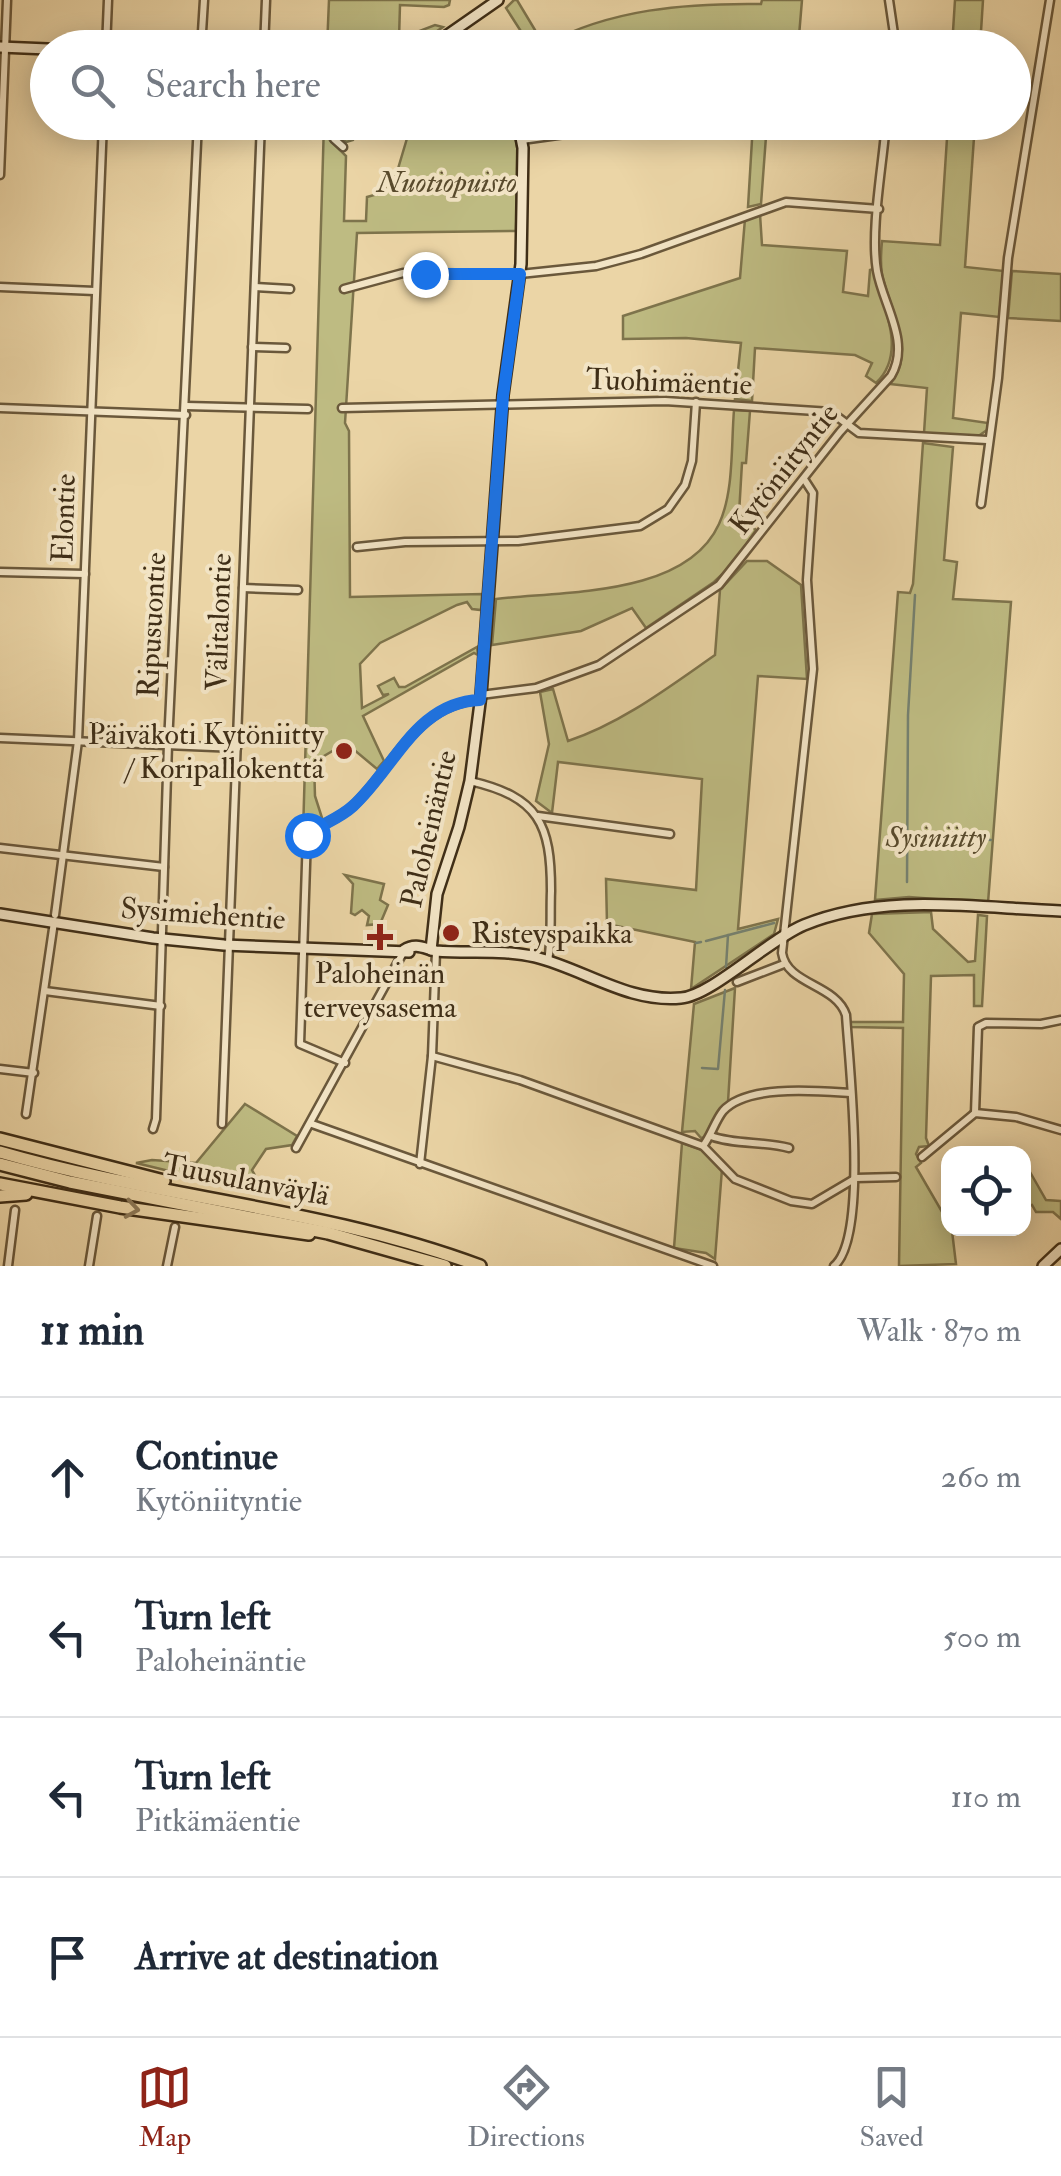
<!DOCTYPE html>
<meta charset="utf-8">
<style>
body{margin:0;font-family:"IM FELL Double Pica",serif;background:#f6f6f7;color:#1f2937}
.controls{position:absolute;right:30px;bottom:30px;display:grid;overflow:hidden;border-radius:20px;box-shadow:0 5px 25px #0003}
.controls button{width:90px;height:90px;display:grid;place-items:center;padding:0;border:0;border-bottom:2px solid #e0e1e3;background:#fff;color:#1f2937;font:50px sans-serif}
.stop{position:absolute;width:30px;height:30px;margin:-22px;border:8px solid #1a73e8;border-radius:50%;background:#fff}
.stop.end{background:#1a73e8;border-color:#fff;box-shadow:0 2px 10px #0008}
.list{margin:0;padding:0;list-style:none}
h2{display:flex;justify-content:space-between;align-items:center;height:130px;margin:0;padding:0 40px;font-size:42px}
h2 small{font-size:32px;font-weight:400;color:#747a83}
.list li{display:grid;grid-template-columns:65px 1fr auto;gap:30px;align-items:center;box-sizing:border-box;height:160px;padding:0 40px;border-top:2px solid #e0e1e3}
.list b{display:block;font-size:38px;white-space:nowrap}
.list p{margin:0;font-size:32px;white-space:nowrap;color:#747a83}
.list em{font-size:32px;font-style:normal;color:#747a83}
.icon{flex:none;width:55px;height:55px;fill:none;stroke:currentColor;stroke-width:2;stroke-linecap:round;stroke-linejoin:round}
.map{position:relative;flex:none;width:1061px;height:1266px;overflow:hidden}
.search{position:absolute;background:#fff;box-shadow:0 5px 25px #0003;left:30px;right:30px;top:30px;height:110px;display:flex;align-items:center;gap:25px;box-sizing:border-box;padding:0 35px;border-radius:55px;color:#747a83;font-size:38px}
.sheet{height:770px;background:#fff}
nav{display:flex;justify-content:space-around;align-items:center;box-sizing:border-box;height:140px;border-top:2px solid #e0e1e3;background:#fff;font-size:28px;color:#747a83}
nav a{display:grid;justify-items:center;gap:5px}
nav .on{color:#8f2418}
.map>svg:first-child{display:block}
</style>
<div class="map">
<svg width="1061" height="1266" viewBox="0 0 1061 1266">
<rect width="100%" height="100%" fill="#ebd5a6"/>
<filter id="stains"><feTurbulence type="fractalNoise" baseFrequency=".002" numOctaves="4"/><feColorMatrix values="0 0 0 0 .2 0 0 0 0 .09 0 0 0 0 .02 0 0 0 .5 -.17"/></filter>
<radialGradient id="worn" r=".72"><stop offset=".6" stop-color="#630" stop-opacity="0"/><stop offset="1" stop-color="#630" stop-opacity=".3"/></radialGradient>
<g fill="#bebb82" stroke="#7e744c" stroke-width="2.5">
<path d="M329 0H450L449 5 444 7 400 5 399 39 435 25 443 27C409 54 368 48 327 48Z"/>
<path d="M514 0H517L544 45C610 9 686 3 761 4L762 0H802L798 48 760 47V43L719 40 718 48 531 47 506 8Z"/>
<polygon points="955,0 983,0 980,47 952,47"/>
<polygon points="384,122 466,123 470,135 513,125 518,152 516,231 357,233 345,423 349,431 350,597 482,594 481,610 472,609 467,602 457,605 380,643 360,664 362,708 389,694 383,695 378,686 394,678 399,687 405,687 477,647 478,655 474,653 363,716 384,761 377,769 346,743 314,762 315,796 323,821 303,833 324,123 331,123 330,140 346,156 344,221 366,221 367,197 385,192 397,172 408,135 356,134 353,140 346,142 341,137 341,123 356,123 357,126"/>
<polygon points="753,123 767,123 761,204 748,207"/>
<path d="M948 123H975L965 267 1004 271 999 317 961 313 953 418 988 423 987 430 977 437 924 433 927 388 890 384C918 351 889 309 882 274 880 263 881 252 882 241L940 245Z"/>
<path d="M760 214 762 245 847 251 843 292 868 296 870 270 873 269C883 305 908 353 876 383L866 376 872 363 855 355 755 348 752 401 735 399 741 343 686 338 623 339V316L740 278 745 219Z"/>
<polygon points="1012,271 1061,274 1061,321 1008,318"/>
<path d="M734 410 750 411 746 463H742L739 514 756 530 733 564 714 582 646 628 632 608 581 631 492 645 496 599C563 591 686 597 719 524 734 492 731 446 734 410Z"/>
<polygon points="923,443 953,447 944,560 957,562 953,599 1011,602 988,903 909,897 875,900 898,592 910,593 913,584"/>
<path d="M747 561H767L801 585 807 679 758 676 738 929 778 919 774 934 691 989 695 942 607 924 606 879 696 890 702 779 558 762 552 813 536 801 549 744 540 692 553 689 568 741C622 723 669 687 715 655L720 590Z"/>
<polygon points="345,875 384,884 380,900 388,905 380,924 367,925 369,916 362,910 355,915 351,913 353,884"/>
<polygon points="931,912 933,929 968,962 975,961 978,915 987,916 982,1006 974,1006 974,975 931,976 926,1138 929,1146 919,1147 916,1154 921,1163 916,1167 945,1217 948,1216 948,1228 956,1229 952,1231 956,1264 899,1266 903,1028 851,1027 850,1022 903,1022 904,974 869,933 872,914"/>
<polygon points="735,988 728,1102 706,1137 701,1138 695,1131 682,1132 694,1004"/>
<polygon points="245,1104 297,1136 292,1145 266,1149 252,1170 258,1181 267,1184 271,1190 268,1195 136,1163 152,1160 196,1163"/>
<polygon points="682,1143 706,1151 722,1169 715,1259 706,1253 674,1248"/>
<polygon points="1030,1172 1046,1200 1061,1201 1061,1219 1053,1212 1036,1212 1032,1205 1024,1207 1024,1175"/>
</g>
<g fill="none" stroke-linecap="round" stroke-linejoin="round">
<g stroke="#758170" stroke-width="2.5">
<polyline points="916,834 991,840"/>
<polyline points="907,882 908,715 915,595"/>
<polyline points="706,941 774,923"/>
<polyline points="696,943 701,942"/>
<polyline points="726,967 728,935"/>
<polyline points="702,1068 718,1069 725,990"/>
</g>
<defs>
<g id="street">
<polyline points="889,0 894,34 892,48"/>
<polyline points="106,48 108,0"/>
<polyline points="201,48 204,0"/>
<polyline points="264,48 266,0"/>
<polyline points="335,122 334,139 343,147"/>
<polyline points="522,140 651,122"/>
<polyline points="0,175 7,0"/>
<polyline points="0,287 95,291"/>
<polyline points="255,287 290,289"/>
<polyline points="344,289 403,273 520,274 596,266 641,254 786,202 879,209"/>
<polyline points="252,347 286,348"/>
<polyline points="186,406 308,409"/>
<polyline points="0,408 186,415"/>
<polyline points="342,408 665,401 831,412 859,433 987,440"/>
<path d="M804 479 813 493 807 580 813 669 782 953C787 985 836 984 846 1015 849 1063 869 1237 834 1266"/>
<polyline points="981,504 998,378 1008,258 1050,0"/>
<polyline points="357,547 405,542 518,541 640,526 668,509 685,485 692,461 696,402"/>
<polyline points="0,572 85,574"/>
<polyline points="243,588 298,590"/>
<path d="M481 695 536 688 599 665 719 585 840 432 891 376C911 342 883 305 877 271 870 230 883 165 886 122"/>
<polyline points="0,738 237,748"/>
<path d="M470 781C539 797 551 824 551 891 550 914 552 939 548 961"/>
<polyline points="538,816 670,834"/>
<polyline points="0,848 164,867"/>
<polyline points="55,915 78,741 103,122"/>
<polyline points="737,982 784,964"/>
<polyline points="45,991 161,1006"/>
<polyline points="432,1056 520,1080 703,1146 735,1179 791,1201 812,1204 856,1178 896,1177"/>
<path d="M345 1063 300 1044 307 835C321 824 339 819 353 806 394 768 416 703 480 700"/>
<polyline points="0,1069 34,1073"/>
<polyline points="975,1113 978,1027 986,1023 1041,1024 1061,1020"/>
<polyline points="26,1114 54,922"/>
<polyline points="222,1124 261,122"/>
<polyline points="312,1124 713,1266"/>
<polyline points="153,1129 156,1119 168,744 198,122"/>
<path d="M711 1136C735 1145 763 1141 789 1148"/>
<path d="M703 1146C711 1136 715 1121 723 1111 747 1084 818 1091 850 1093"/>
<polyline points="296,1148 404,951"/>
<polyline points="922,1157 975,1113 1016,1117 1061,1130"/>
<polyline points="420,1164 432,1056 436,951"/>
<polyline points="8,1266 15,1210"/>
<polyline points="89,1266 97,1216"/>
<polyline points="167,1266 175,1227"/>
</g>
<g id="secondary">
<polyline points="447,36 458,48"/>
<polyline points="0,47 48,49"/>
<polyline points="429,48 498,0"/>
<polyline points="0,914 153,938 224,945 409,952"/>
<path d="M404 950C416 942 425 949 436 951 468 954 504 949 535 957 584 969 628 1003 681 998 711 996 768 940 804 925 885 892 976 908 1061 911"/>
<polyline points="431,950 437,894 459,827 470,781 481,695 503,395 521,264 523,148 518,122"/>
<polyline points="1043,1266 1061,1249"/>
</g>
<g id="highway">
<polyline points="0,1139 164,1181"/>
<path d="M0 1152C158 1198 325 1208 480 1266"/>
<polyline points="0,1164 70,1182 328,1233 445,1266"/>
<polyline points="0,1184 120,1207 309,1234"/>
<polyline points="0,1196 26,1194"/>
</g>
</defs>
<use href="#street" stroke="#6a583b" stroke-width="11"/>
<use href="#secondary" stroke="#3f2e17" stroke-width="14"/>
<use href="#highway" stroke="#3f2e17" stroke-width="16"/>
<use href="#street" stroke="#f2e4c5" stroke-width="6"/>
<use href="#secondary" stroke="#f2e4c5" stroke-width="9"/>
<use href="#highway" stroke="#ebd5a6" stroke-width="11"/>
</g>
<defs><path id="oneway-chevron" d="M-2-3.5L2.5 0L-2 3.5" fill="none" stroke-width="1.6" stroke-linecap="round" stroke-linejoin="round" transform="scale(2.5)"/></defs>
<use stroke="#8c7957" href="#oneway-chevron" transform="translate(132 1209) rotate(9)"/>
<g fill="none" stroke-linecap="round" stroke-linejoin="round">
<path stroke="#1a73e8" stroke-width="12" d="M307 835C321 824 339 819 353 806 394 769 416 702 480 700L503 396 520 274H425"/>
</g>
<g fill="#8f2418" stroke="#f2e4c5" stroke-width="4">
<circle cx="344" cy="751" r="10"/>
<circle cx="451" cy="933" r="10"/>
<path d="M375 922h10v10h10v10h-10v10h-10v-10h-10v-10h10z"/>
</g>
<g text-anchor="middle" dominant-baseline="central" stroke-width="8" stroke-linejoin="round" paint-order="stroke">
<g font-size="30" font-style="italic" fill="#584a2c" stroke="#f2e4c5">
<text x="447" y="182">Nuotiopuisto</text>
<text x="936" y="837">Sysiniitty</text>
</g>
<g font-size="30" fill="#3f2e17" stroke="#f2e4c5">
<text transform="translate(669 382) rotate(2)">Tuohimäentie</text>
<text transform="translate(784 469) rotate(-52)">Kytöniityntie</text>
<text transform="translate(64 518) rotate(-88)">Elontie</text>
<text transform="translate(219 622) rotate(-88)">Välitalontie</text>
<text transform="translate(152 625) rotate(-87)">Ripusuontie</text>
<text transform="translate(429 829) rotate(-77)">Paloheinäntie</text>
<text transform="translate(203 914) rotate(4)">Sysimiehentie</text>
<text transform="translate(246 1180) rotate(11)">Tuusulanväylä</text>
</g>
<g font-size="30" fill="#3f2e17" stroke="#f2e4c5" text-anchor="end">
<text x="324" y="734">Päiväkoti Kytöniitty<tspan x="324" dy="34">/ Koripallokenttä</tspan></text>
<text x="471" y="933" text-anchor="start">Risteyspaikka</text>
<text x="380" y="973" text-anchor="middle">Paloheinän<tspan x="380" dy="34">terveysasema</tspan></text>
</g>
</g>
<rect width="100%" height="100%" filter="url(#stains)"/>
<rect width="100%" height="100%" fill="url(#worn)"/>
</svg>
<div class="controls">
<button><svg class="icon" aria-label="locate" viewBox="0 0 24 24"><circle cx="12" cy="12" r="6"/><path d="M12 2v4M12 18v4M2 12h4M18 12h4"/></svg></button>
</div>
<div class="stop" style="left:307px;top:835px"></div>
<div class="stop end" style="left:425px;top:274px"></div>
<div class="search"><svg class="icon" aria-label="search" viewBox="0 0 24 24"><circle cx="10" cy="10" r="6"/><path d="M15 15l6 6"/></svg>Search here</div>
</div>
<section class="sheet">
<h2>11 min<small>Walk · 870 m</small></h2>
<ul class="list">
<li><svg class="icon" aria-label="ahead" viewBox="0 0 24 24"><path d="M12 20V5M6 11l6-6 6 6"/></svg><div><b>Continue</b><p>Kytöniityntie</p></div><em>260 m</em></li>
<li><svg class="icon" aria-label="left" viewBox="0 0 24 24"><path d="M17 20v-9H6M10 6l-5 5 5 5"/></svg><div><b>Turn left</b><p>Paloheinäntie</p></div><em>500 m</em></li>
<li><svg class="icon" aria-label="left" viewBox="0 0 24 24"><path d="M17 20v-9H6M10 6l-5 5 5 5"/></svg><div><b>Turn left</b><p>Pitkämäentie</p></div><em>110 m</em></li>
<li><svg class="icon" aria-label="arrive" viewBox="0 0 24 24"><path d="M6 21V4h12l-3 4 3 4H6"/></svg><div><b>Arrive at destination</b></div></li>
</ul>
</section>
<nav>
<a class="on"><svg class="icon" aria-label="map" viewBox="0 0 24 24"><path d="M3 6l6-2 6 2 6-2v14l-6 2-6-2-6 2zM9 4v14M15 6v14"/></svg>Map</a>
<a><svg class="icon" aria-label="directions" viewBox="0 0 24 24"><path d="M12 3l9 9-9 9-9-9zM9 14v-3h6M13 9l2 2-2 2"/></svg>Directions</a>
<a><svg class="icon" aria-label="saved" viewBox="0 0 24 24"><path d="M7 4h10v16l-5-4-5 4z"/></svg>Saved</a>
</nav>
